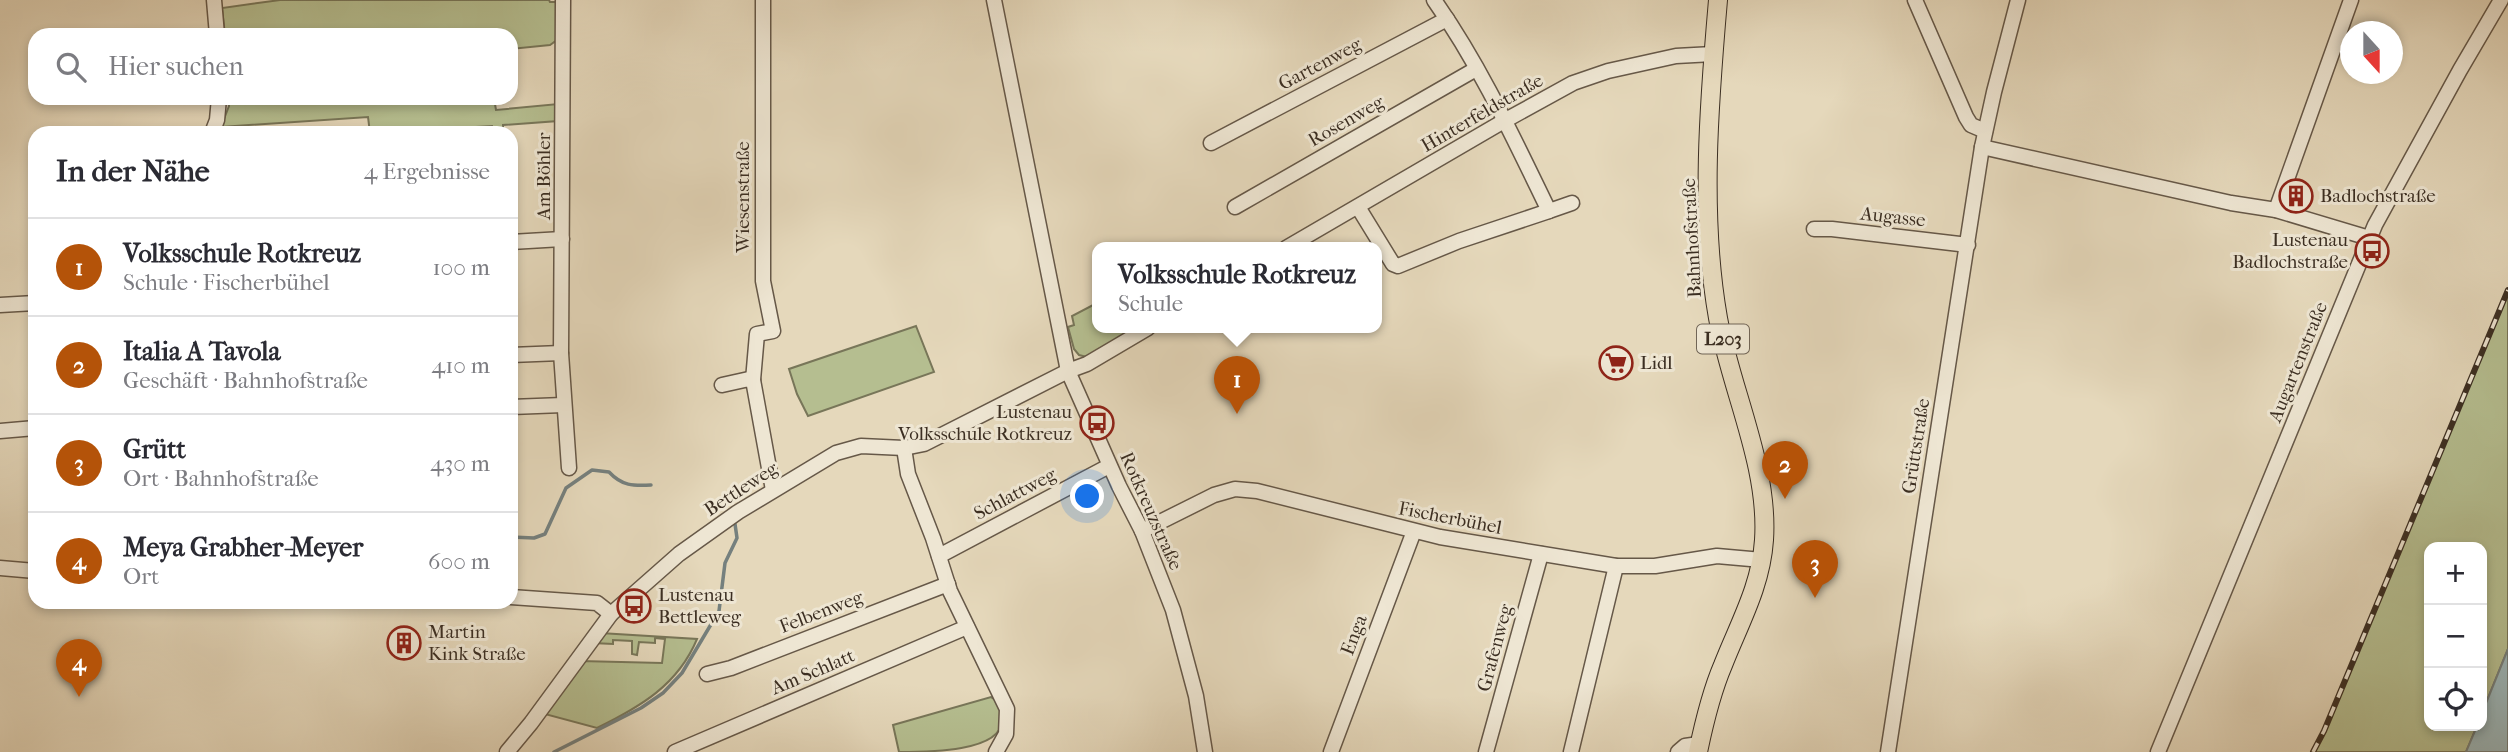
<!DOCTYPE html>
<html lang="de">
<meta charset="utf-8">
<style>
body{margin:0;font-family:"IM FELL French Canon",serif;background:#f7f7f7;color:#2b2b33}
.controls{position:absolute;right:21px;bottom:21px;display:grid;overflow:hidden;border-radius:14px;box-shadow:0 4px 10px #0003}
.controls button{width:63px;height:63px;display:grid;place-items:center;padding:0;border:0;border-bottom:2px solid #e1e1e2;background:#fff;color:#2b2b33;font:35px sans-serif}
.compass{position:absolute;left:2340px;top:21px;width:63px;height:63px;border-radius:50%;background:#fff;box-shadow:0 4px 10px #0003;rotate:159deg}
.you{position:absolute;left:1088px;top:497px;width:24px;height:24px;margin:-18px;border:5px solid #fff;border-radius:50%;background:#1a73e8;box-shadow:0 0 0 10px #1a73e833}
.badge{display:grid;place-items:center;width:46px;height:46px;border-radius:50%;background:#b45309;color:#fff;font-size:23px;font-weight:700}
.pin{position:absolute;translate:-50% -58px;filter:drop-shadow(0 2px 4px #0008)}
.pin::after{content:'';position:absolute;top:37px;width:24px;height:21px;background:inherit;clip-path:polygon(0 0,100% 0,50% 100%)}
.popup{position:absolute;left:1092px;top:242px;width:290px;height:91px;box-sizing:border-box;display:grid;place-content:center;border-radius:14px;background:#fff;filter:drop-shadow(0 2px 5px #0005);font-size:23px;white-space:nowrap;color:#7c7c81}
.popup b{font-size:26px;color:#2b2b33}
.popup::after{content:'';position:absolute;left:50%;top:100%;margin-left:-14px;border:14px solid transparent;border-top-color:#fff}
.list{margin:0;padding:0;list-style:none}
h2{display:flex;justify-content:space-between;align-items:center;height:91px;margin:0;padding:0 28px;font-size:30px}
h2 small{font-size:23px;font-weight:400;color:#7c7c81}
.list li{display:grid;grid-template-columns:46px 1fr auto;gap:21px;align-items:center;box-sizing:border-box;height:98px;padding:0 28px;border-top:2px solid #e1e1e2}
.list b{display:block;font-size:26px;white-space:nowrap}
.list p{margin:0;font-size:23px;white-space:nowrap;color:#7c7c81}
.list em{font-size:23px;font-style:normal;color:#7c7c81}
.icon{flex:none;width:38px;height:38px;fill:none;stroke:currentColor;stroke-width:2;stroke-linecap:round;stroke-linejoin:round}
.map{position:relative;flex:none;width:2508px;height:752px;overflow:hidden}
.search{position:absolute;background:#fff;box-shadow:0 4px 10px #0003;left:28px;top:28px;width:490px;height:77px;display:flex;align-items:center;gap:18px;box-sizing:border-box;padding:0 24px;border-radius:21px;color:#7c7c81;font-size:26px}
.panel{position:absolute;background:#fff;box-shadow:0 4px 10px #0003;left:28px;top:126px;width:490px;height:483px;border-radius:21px}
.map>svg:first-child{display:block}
</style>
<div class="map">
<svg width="2508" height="752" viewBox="0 0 2508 752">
<rect width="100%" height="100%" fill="#e5d8bb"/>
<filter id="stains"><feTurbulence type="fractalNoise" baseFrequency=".00286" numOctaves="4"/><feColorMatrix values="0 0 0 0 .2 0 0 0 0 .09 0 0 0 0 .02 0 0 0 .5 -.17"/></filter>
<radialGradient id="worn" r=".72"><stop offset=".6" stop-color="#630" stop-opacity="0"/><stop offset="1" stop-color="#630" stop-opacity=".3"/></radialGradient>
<g fill="#b5be90" stroke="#787659" stroke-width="2">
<polygon points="280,0 549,0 550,2 558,2 557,40 550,45 511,49 511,35 478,35 476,29 432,35 225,35 222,8"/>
<polygon points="228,98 494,98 496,110 558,104 558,121 503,125 503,133 493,133 492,126 442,129 442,133 431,133 431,129 370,133 368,117 221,127 229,106"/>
<polygon points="2508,291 2508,649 2482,713 2482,547 2429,547 2429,726 2477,726 2466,752 2313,752 2324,731"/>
<polygon points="1097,303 1097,328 1135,328 1087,357 1079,355 1074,349 1068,327 1074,325 1072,316"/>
<polygon points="916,326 934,372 808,416 797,394 789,369"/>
<path d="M600 633 697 639C678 685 640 707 597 728L541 713 580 661 662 663 665 639 655 638V643L639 642 637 655 632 654V641L613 640V644L593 643Z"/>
<path d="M991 697C999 701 1002 711 1002 720 1002 752 928 752 899 752L893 725Z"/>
</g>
<polygon fill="#9bb7bb" stroke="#75807e" stroke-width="2" points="2508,649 2508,752 2466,752 2477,726 2482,726 2482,713"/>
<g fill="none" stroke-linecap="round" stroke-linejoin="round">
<g stroke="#75807e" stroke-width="3.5">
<path d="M511 537 534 538 545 534 566 488 592 470 609 472C622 486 633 486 651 485"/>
<polyline points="554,752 641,708 663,693 682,673 719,611 725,563 737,538 735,524"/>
</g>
<defs>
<g id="minor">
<polyline points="214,0 217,35"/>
<polyline points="563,0 561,353 569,468"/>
<polyline points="994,0 1068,371 1119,486 1142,531 1173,610 1196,696 1205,752"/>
<polyline points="1915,0 1966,117 1971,125 1985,131"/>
<polyline points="212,133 217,120 219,98"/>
<polyline points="1211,143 1447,19"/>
<polyline points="1982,147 2231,203 2276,210 2369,238"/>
<polyline points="1235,207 1476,69"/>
<path d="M1358 207 1393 264 1398 266 1459 241 1549 211C1514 139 1480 65 1434 0"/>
<polyline points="2276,210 2351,0"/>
<polyline points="1549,211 1572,203"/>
<polyline points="1814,229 1832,229 1968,245"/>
<polyline points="511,242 562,239"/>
<polyline points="1286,248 1504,121 1573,83 1608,71 1676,56 1713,54"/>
<polyline points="0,305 35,303"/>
<polyline points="511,355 561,353"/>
<polyline points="753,380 757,334 773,331 763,281 763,0"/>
<polyline points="722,385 749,379 753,380 773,490"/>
<polyline points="511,407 563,405"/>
<polyline points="0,431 35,428"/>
<polyline points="904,448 908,474 933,538 950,591 1007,709 1006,734 996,752"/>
<polyline points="1142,531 1214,495 1235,489 1257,491 1440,537 1616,566 1655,566 1717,556 1762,560"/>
<polyline points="939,556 1109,466"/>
<polyline points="0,568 35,571"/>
<polyline points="511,597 597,603 611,614"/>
<polyline points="707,674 731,668 948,584"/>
<polyline points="507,752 531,723 611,614 679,554 738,512 836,453 861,446 904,448 924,444 1068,371 1087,364 1148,328"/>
<polyline points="675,752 967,627"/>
<polyline points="1331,752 1414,531"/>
<polyline points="1486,752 1541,554"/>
<polyline points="1571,752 1616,566"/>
<polyline points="1678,752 1685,746 1699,744"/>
<polyline points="1888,752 1982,147 1994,92 2018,0"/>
<polyline points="2158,752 2375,225 2460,70 2501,0"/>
</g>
<path id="major" d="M1698 752C1704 723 1711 693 1723 665 1739 624 1761 586 1764 540 1769 466 1731 390 1718 318 1700 216 1709 103 1718 0"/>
</defs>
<use href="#minor" stroke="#665848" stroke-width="17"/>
<use href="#major" stroke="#3b2e22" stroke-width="20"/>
<use href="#minor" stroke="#eee6d3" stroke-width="14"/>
<use href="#major" stroke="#e5d8bb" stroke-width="18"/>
<defs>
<polyline id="rail" points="2313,752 2324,731 2508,290"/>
</defs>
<use href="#rail" stroke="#3b2e22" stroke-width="6"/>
<use href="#rail" stroke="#eee6d3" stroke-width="3.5" stroke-dasharray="10" stroke-linecap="butt"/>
</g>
<defs>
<symbol id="building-ring" viewBox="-11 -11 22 22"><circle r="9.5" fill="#eee6d3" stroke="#8f2418" stroke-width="1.5"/><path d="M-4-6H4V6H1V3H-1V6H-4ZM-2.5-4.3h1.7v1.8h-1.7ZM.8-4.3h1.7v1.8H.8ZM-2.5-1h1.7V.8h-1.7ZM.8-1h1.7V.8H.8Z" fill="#8f2418"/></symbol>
<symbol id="bus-ring" viewBox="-11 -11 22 22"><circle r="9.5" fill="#eee6d3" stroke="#8f2418" stroke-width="1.5"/><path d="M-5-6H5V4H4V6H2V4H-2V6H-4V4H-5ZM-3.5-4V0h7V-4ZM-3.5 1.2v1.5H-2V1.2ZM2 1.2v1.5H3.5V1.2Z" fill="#8f2418"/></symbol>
<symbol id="supermarket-ring" viewBox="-11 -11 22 22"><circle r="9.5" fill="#eee6d3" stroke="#8f2418" stroke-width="1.5"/><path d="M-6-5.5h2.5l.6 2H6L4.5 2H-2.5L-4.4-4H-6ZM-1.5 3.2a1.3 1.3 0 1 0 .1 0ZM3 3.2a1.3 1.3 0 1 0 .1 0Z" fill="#8f2418"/></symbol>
</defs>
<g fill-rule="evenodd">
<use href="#building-ring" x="2277" y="177" width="38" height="38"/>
<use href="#bus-ring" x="2353" y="232" width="38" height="38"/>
<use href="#supermarket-ring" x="1597" y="344" width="38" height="38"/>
<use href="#bus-ring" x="1078" y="404" width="38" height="38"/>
<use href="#bus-ring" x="615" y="587" width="38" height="38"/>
<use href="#building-ring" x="385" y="624" width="38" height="38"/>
</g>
<g text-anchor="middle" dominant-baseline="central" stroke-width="6" stroke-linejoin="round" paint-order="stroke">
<rect fill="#eee6d3" stroke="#716557" stroke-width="2" x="1697" y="324.5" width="52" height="29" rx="5"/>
<g font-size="18" font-weight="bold" fill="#3b2e22">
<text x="1723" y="339">L203</text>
</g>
<g font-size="19" fill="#3b2e22" stroke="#eee6d3">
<text transform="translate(1320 64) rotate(-28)">Gartenweg</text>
<text transform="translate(1482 113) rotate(-30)">Hinterfeldstraße</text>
<text transform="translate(1346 121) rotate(-30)">Rosenweg</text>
<text transform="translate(544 176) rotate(-90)">Am Böhler</text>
<text transform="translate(743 197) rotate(-90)">Wiesenstraße</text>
<text transform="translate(1893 217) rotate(6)">Augasse</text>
<text transform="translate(1692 238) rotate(-93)">Bahnhofstraße</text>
<text transform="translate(2298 362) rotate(-68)">Augartenstraße</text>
<text transform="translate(1916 446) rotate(-81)">Grüttstraße</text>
<text transform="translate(741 489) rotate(-33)">Bettleweg</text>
<text transform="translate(1015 494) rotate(-28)">Schlattweg</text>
<text transform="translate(1151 511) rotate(66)">Rotkreuzstraße</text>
<text transform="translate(1450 518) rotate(11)">Fischerbühel</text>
<text transform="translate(821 612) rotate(-21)">Felbenweg</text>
<text transform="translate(1354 635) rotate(-69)">Enga</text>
<text transform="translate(1495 648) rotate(-75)">Grafenweg</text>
<text transform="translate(813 672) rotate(-23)">Am Schlatt</text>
</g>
<g font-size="19" fill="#3b2e22" stroke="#eee6d3" text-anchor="start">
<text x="2320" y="196">Badlochstraße</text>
<text x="2348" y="240" text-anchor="end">Lustenau<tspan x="2348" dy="22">Badlochstraße</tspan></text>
<text x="1640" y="363">Lidl</text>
<text x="1072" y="412" text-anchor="end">Lustenau<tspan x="1072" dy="22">Volksschule Rotkreuz</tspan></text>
<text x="658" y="595">Lustenau<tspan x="658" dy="22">Bettleweg</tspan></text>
<text x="428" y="632">Martin<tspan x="428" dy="22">Kink Straße</tspan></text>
</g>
</g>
<rect width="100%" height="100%" filter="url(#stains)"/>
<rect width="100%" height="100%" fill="url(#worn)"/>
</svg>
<div class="controls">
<button>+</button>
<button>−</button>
<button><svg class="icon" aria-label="locate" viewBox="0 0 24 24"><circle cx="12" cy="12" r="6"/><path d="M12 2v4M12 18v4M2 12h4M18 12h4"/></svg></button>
</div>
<svg class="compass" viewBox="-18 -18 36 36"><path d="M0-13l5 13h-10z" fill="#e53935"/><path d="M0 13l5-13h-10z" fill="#7c7c81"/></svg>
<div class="you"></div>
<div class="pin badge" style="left:1237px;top:414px">1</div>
<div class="popup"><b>Volksschule Rotkreuz</b>Schule</div>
<div class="pin badge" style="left:1785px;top:499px">2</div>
<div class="pin badge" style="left:1815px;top:598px">3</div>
<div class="pin badge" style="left:79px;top:697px">4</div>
<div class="search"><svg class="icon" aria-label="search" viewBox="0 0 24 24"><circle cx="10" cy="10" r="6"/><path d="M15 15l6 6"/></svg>Hier suchen</div>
<section class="panel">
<h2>In der Nähe<small>4 Ergebnisse</small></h2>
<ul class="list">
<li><span class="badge">1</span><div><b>Volksschule Rotkreuz</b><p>Schule · Fischerbühel</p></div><em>100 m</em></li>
<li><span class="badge">2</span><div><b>Italia A Tavola</b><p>Geschäft · Bahnhofstraße</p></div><em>410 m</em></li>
<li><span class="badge">3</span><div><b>Grütt</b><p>Ort · Bahnhofstraße</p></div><em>430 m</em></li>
<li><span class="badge">4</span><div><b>Meya Grabher-Meyer</b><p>Ort</p></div><em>600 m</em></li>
</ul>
</section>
</div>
